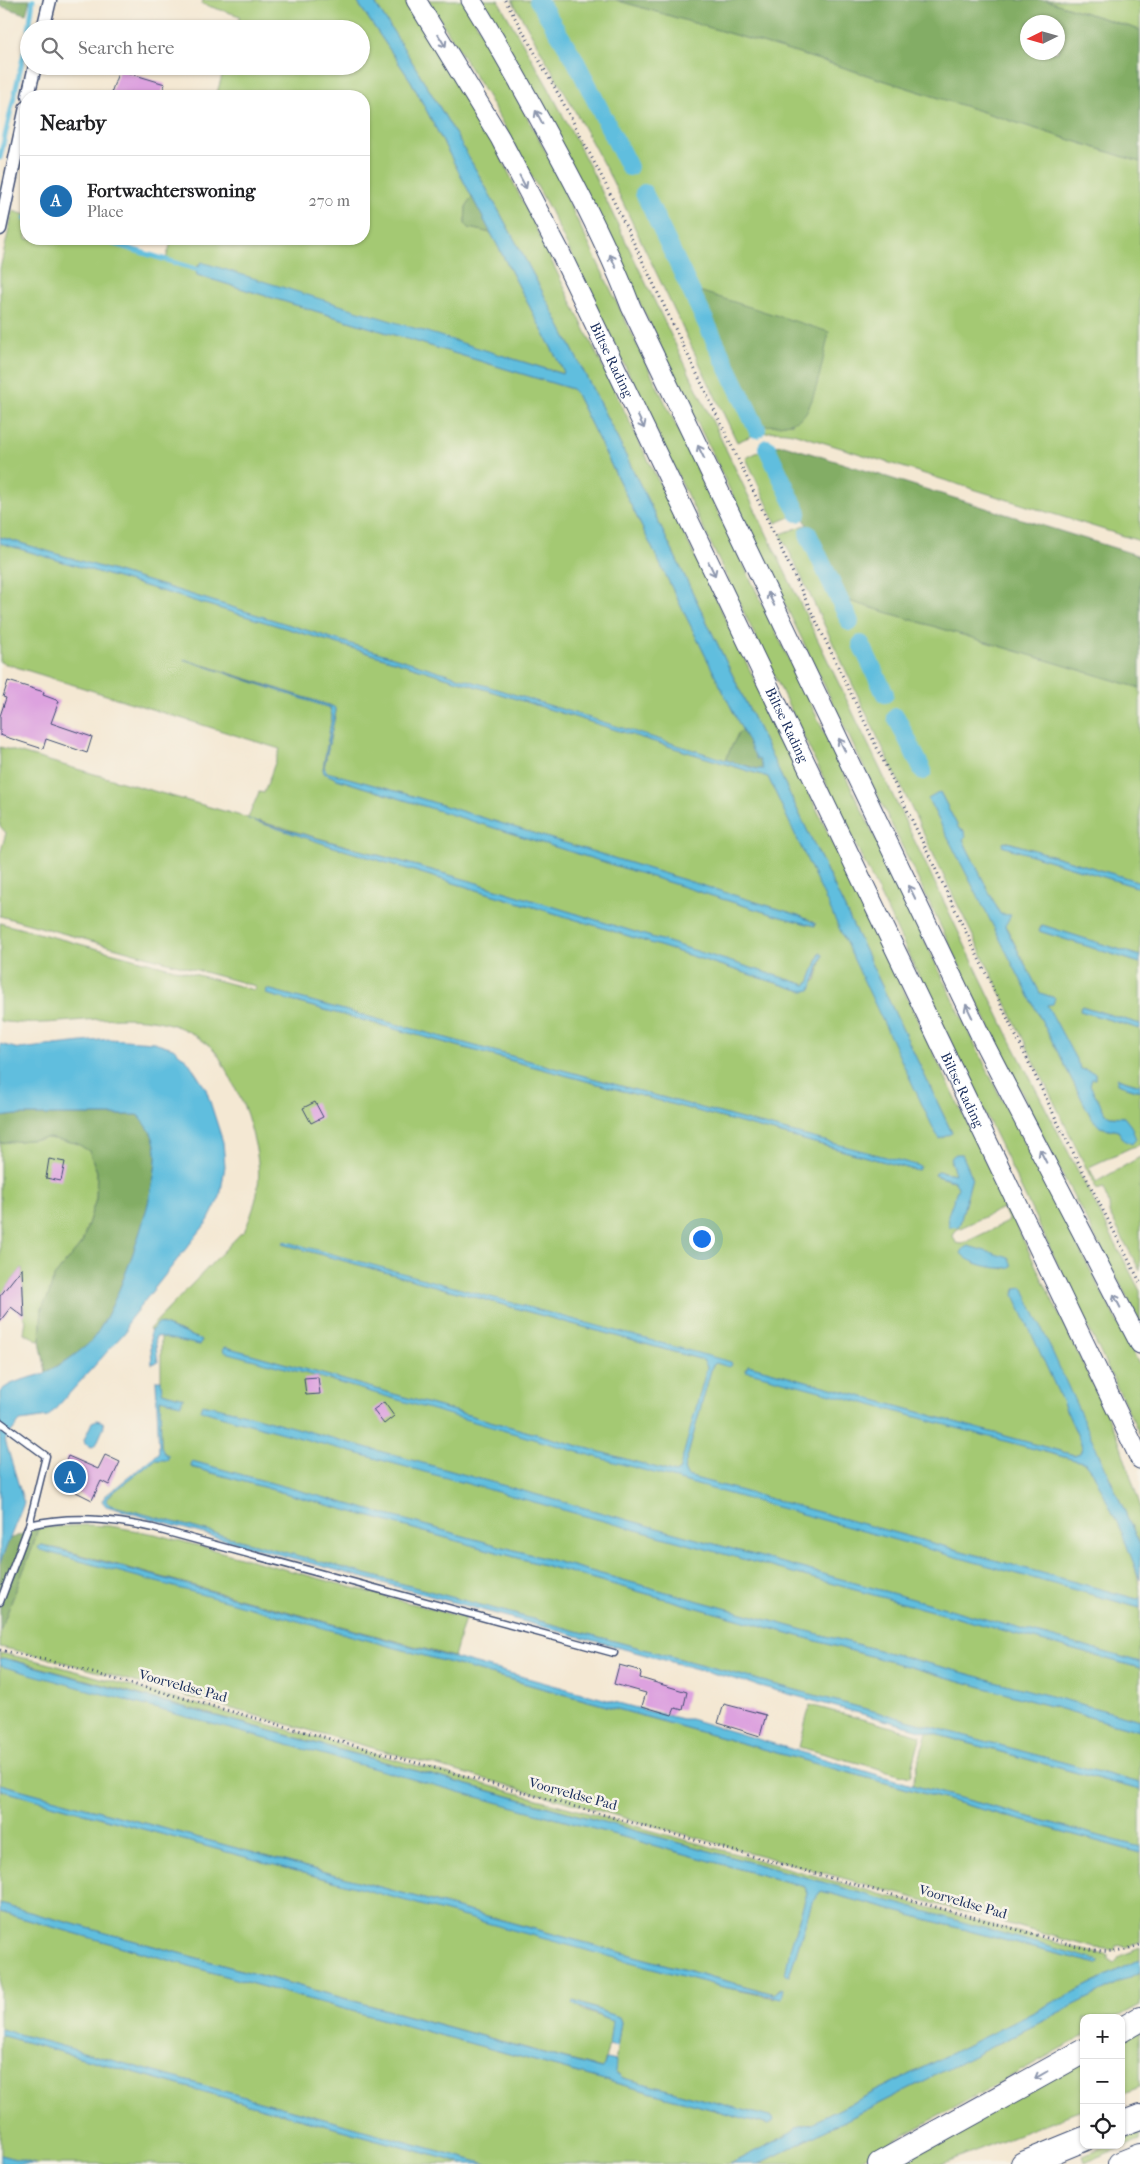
<!DOCTYPE html>
<meta charset="utf-8">
<style>
body{margin:0;font-family:"IM FELL French Canon",serif;background:#f6f6f6;color:#202124}
.controls{position:absolute;right:15px;bottom:15px;display:grid;overflow:hidden;border-radius:10px;box-shadow:0 1px 4px #0004}
.controls button{width:45px;height:45px;display:grid;place-items:center;padding:0;border:0;border-bottom:1px solid #e0e0e0;background:#fff;color:#202124;font:25px sans-serif}
.compass{position:absolute;left:1020px;top:15px;width:45px;height:45px;border-radius:50%;background:#fff;box-shadow:0 1px 4px #0004;rotate:265deg}
.you{position:absolute;left:701px;top:1238px;width:18px;height:18px;margin:-12px;border:4px solid #fff;border-radius:50%;background:#1a73e8;box-shadow:0 0 0 8px #1a73e833}
.badge{display:grid;place-items:center;width:32px;height:32px;border-radius:50%;background:#1f6fb2;color:#fff;font-size:16px;font-weight:700}
.pin{position:absolute;translate:-50% -50%;border:2px solid #fff;box-shadow:0 1px 5px #0006}
.list{margin:0;padding:0;list-style:none}
h2{display:flex;justify-content:space-between;align-items:center;height:65px;margin:0;padding:0 20px;font-size:21px}
h2 small{font-size:16px;font-weight:400;color:#757577}
.list li{display:grid;grid-template-columns:32px 1fr auto;gap:15px;align-items:center;box-sizing:border-box;height:90px;padding:0 20px;border-top:1px solid #e0e0e0}
.list b{display:block;font-size:19px;white-space:nowrap}
.list p{margin:0;font-size:16px;white-space:nowrap;color:#757577}
.list em{font-size:16px;font-style:normal;color:#757577}
.icon{flex:none;width:28px;height:28px;fill:none;stroke:currentColor;stroke-width:2;stroke-linecap:round;stroke-linejoin:round}
.map{position:relative;flex:none;width:1140px;height:2164px;overflow:hidden}
.search{position:absolute;background:#fff;box-shadow:0 1px 4px #0004;left:20px;top:20px;width:350px;height:55px;display:flex;align-items:center;gap:12px;box-sizing:border-box;padding:0 18px;border-radius:28px;color:#757577;font-size:19px}
.panel{position:absolute;background:#fff;box-shadow:0 1px 4px #0004;left:20px;top:90px;width:350px;height:155px;border-radius:20px}
.map>svg:first-child{display:block}
</style>
<div class="map">
<svg width="1140" height="2164" viewBox="0 0 1140 2164">
<rect width="100%" height="100%" fill="#f7f3e8"/>
<filter id="ink" filterUnits="userSpaceOnUse"><feTurbulence type="fractalNoise" baseFrequency=".02" numOctaves="2"/><feDisplacementMap in="SourceGraphic" scale="10" xChannelSelector="R" yChannelSelector="G"/><feConvolveMatrix kernelMatrix="1 2 1 2 8 2 1 2 1" color-interpolation-filters="sRGB"/></filter>
<filter id="wash" filterUnits="userSpaceOnUse"><feTurbulence type="fractalNoise" baseFrequency=".0096" numOctaves="4" result="noise"/><feDisplacementMap in="SourceGraphic" scale="20" xChannelSelector="R" yChannelSelector="G"/><feGaussianBlur stdDeviation="1.12" result="paint"/><feColorMatrix in="noise" values="0 0 0 0 0 0 0 0 0 0 0 0 0 0 0 0 0 1.4 0 .05"/><feComposite in="paint" operator="in"/></filter>
<g filter="url(#wash)">
<rect width="100%" height="100%" fill="#f4e8d3"/>
<g fill="#a4c973" stroke="#607c68" fill-rule="evenodd">
<polygon points="203,0 356,0 411,81 472,197 466,207 465,224 469,228 491,233 564,372 563,374 199,264 196,270 197,275 572,389 575,392 743,731 739,732 725,760 154,583 0,537 0,269 13,211 26,215 26,239 102,239 166,259 172,239 364,239 364,96 216,96 225,66 361,66 361,29 236,29 240,16 202,4"/>
<path d="M373 0H405L479 118 501 157 724 616 1117 1435 1140 1505V1545L1097 1450 1016 1288 1014 1292 1081 1443 1082 1447 1080 1453 1074 1455 748 1365 746 1370 1086 1463 1093 1472C1110 1507 1140 1560 1140 1598L1137 1599 687 1476 684 1469 712 1366 716 1363 729 1366 732 1364 283 1244 703 1360 706 1362 707 1367 681 1467 679 1471 675 1473 226 1347 223 1350 1140 1608V1662L238 1412 202 1404 200 1410 1140 1668V1720L811 1632 192 1461 191 1467 1140 1731V1783L184 1525 110 1505 106 1501 111 1494 155 1460 167 1459 161 1446 160 1399 181 1404 183 1398 162 1392 161 1390V1336L200 1345 202 1340 159 1323 150 1331 149 1329 241 1233 244 1232C265 1186 261 1162 247 1115 243 1102 236 1090 230 1077 225 1069 221 1058 215 1051 212 1047 207 1044 203 1041 147 997 65 1032 0 1021V923L254 990 255 986 0 916V854L6 833 0 826V747L248 818 259 792 264 793 280 749 0 662V543L339 644 768 777 836 919 952 1133C865 950 777 767 689 585 592 385 494 186 373 0ZM204 665 332 706 336 711 324 767 326 772 406 794 798 915 815 923V926L777 916 337 779 324 773 323 769 332 716 330 708ZM258 821 467 880 806 985 809 983 820 953 823 955 816 980 803 991 789 987 600 927 331 846ZM267 989 756 1123 919 1166 918 1171 266 994ZM962 1155 972 1177 960 1223 958 1187 956 1182 934 1175 937 1171 955 1174V1171L950 1161ZM1003 1208 1009 1221 962 1244 956 1243 953 1236 956 1230ZM976 1249 988 1252 1005 1269 975 1263Z"/>
<polygon points="428,0 464,0 566,189 564,191 566,197 996,1088 1140,1366 1140,1435 549,208 488,97"/>
<polygon points="478,0 498,0 548,87 590,167 1012,1043 1140,1291 1140,1322 1061,1172 997,1043 611,244"/>
<path d="M512 0H616L823 61 1140 162V541L793 433C771 429 757 433 737 442L612 180 570 102ZM696 291 793 423 760 426Z"/>
<polygon points="1045,0 1140,0 1140,30"/>
<polygon points="770,446 802,512 776,523 746,458"/>
<path d="M808 524 843 599 1140 688V882L1005 841 1002 846 1140 888V956L1042 925 1039 931 1140 963V1024L1082 1006 1080 1011 1140 1029V1085L1118 1078 1117 1084 1140 1091V1145L1130 1148 1089 1167 1096 1182 1140 1157V1271L1109 1213C1111 1200 1104 1198 1104 1188L1097 1190 947 883 781 534ZM940 792 959 829 964 831 966 836 963 839 966 846 1000 914 1008 920 1005 925 1040 993 1055 998 1046 1005 1081 1069 1095 1073V1079H1092L1090 1085 1105 1113 1110 1116 1124 1117 1125 1141 1118 1131 1100 1127 1091 1117 929 799Z"/>
<polygon points="48,1138 76,1143 89,1151 97,1172 96,1199 82,1243 54,1277 48,1297 42,1307 40,1341 24,1333 26,1320 24,1317 22,1268 0,1296 0,1143"/>
<polygon points="86,1525 110,1526 155,1534 465,1618 454,1657 67,1551 42,1545 38,1548 490,1674 1140,1853 1140,1943 1126,1947 1123,1945 1116,1946 1115,1950 1095,1948 41,1656 0,1647 0,1631 33,1546 38,1528"/>
<polygon points="0,1653 43,1662 1090,1952 1108,1955 1108,1959 1114,1963 1118,1957 1140,1948 1140,1959 812,2123 797,2127 793,2132 730,2164 486,2164 0,2029 0,1912 246,1982 769,2125 773,2118 623,2078 614,2070 621,2022 619,2017 574,2001 582,2010 612,2021 612,2031 603,2069 0,1904 0,1790 723,1987 774,1998 780,1988 775,1994 0,1784 0,1665 805,1887 807,1893 795,1932 789,1976 812,1902 821,1891 1029,1947 1098,1964 815,1880 13,1660 0,1659"/>
<polygon points="810,1705 921,1735 910,1777 799,1747"/>
<polygon points="927,1732 1140,1790 1140,1847 912,1785"/>
<polygon points="1140,1972 1140,2005 1116,2018 1084,2018 1084,2036 852,2164 759,2164"/>
<polygon points="1140,2023 1140,2087 1121,2094 1121,2034"/>
<polygon points="0,2035 464,2164 35,2164 0,2155"/>
<polygon points="1084,2055 1084,2109 941,2164 895,2164"/>
<polygon points="1140,2132 1140,2140 1085,2162 1083,2155 1108,2145 1121,2145 1121,2140"/>
</g>
<g fill="#83ad65" stroke="#4f6e62" fill-rule="evenodd">
<polygon points="0,0 30,0 26,14 0,6"/>
<path d="M616 0H1045L1140 30V162L823 61ZM1028 22H1058V52H1028Z"/>
<polygon points="472,197 491,233 469,228 465,224 466,207"/>
<path d="M696 290 829 332C825 350 815 407 802 417 791 426 774 425 760 426Z"/>
<polygon points="784,445 1140,556 1140,688 842,599 770,446"/>
<polygon points="743,731 757,759 759,759 764,769 762,770 725,760 739,732"/>
<path d="M16 1115H139C148 1127 155 1136 156 1152 159 1189 115 1319 88 1345 76 1356 60 1364 46 1372L40 1341 42 1307 48 1297 54 1277 82 1243 96 1199 97 1171 89 1151 76 1143 48 1138 0 1143V1117Z"/>
<polygon points="38,1528 33,1546 0,1631 0,1563 9,1539"/>
</g>
<g fill="#60bede" stroke="#3e769e">
<path d="M356 0H373C494 186 592 385 689 585 777 767 865 950 952 1133L940 1139 935 1132 768 777 339 644 0 543V537L154 583 719 758 757 769H763L759 759 757 760 575 392 572 389 197 275 196 271 201 262 562 374 564 372 411 81Z"/>
<polygon points="183,659 334,707 336,711 324,767 327,772 406,794 798,915 815,923 815,926 777,916 337,779 324,773 323,769 332,716 330,708"/>
<polygon points="940,792 959,829 964,831 966,836 963,839 966,846 1000,914 1011,915 1005,926 1040,993 1055,998 1053,1004 1047,1005 1081,1069 1095,1073 1095,1079 1092,1079 1090,1085 1105,1113 1110,1116 1124,1117 1131,1126 1136,1139 1132,1144 1125,1141 1118,1131 1100,1127 1091,1117 928,799"/>
<polygon points="248,819 467,880 806,985 809,983 820,953 823,955 811,990 803,991 789,987 600,927 331,846"/>
<polygon points="1004,841 1140,882 1140,888 1002,846"/>
<polygon points="1042,925 1140,956 1140,963 1039,931"/>
<polygon points="267,989 756,1123 920,1166 918,1171 266,994"/>
<polygon points="1081,1006 1140,1024 1140,1029 1080,1011"/>
<path d="M109 1039 154 1042 173 1048 188 1061 206 1089 223 1142 225 1166 220 1197 208 1221 127 1323 126 1331 48 1417 20 1421 5 1440 24 1503 0 1563V1392C11 1380 30 1379 45 1373 59 1367 75 1355 86 1346 114 1324 159 1188 156 1152 155 1136 148 1127 138 1115H16L0 1117V1044L19 1049Z"/>
<polygon points="1117,1078 1140,1085 1140,1091 1117,1084"/>
<polygon points="956,1154 962,1154 972,1177 960,1223 958,1227 949,1226 948,1215 958,1187 954,1181 934,1175 937,1171 955,1174 950,1158"/>
<polygon points="284,1241 731,1362 732,1365 729,1367 716,1363 712,1366 684,1469 687,1476 1137,1599 1140,1598 1140,1608 571,1450 319,1377 224,1352 223,1348 226,1347 675,1473 679,1471 707,1367 703,1360 283,1244"/>
<path d="M968 1246 1009 1258 1012 1266C1001 1272 968 1264 961 1253L964 1248Z"/>
<polygon points="1023,1287 1140,1545 1140,1580 1122,1533 1093,1472 1086,1463 746,1371 748,1365 1074,1455 1080,1453 1082,1448 1081,1443 1014,1295 1016,1288"/>
<polygon points="158,1323 202,1340 200,1345 157,1336 155,1337 158,1362 152,1364 150,1332"/>
<polygon points="156,1380 161,1380 162,1392 183,1398 181,1404 160,1399 161,1446 164,1453 168,1455 168,1460 155,1460 111,1494 106,1501 110,1505 1140,1783 1140,1790 189,1530 106,1506 102,1501 105,1496 159,1453"/>
<polygon points="202,1404 238,1412 1140,1662 1140,1668 213,1414 200,1410"/>
<polygon points="97,1420 103,1422 104,1427 96,1445 92,1447 85,1444 84,1440 92,1422"/>
<polygon points="192,1461 811,1632 1140,1720 1140,1731 191,1467"/>
<polygon points="42,1545 633,1707 682,1719 690,1719 912,1785 1140,1847 1140,1853 40,1550 38,1547"/>
<polygon points="3,1658 815,1880 1099,1961 1098,1964 1029,1947 821,1891 812,1902 789,1976 785,1975 790,1949 807,1893 805,1887 1,1666 0,1659"/>
<polygon points="0,1784 774,1994 782,1988 784,1989 782,1998 723,1987 582,1949 0,1790"/>
<polygon points="0,1904 601,2069 603,2068 606,2059 616,2061 615,2072 623,2078 773,2118 774,2121 769,2125 246,1982 0,1912"/>
<polygon points="1140,1959 1140,1972 759,2164 730,2164 793,2132 797,2127 812,2123"/>
<polygon points="573,2001 619,2017 621,2022 617,2047 609,2045 612,2021 572,2004"/>
<polygon points="0,2029 486,2164 464,2164 0,2035"/>
<polygon points="0,2155 35,2164 4,2164 0,2163"/>
</g>
<g fill="none" stroke-linecap="round" stroke-linejoin="round">
<g stroke="#60bede" stroke-width="5">
<polyline points="29,29 33,0"/>
<polyline points="0,158 29,31"/>
<polyline points="25,218 26,218"/>
<polyline points="98,239 202,271"/>
</g>
<g stroke="#60bede" stroke-width="18">
<polyline points="538,0 574,58 629,167"/>
<polyline points="644,193 757,429"/>
<polyline points="767,448 798,513"/>
<polyline points="808,534 850,622"/>
<polyline points="861,644 885,694"/>
<polyline points="896,717 923,771"/>
</g>
</g>
<g id="blocks">
<g fill="#dda2df">
<polygon points="119,70 165,84 161,96 110,96"/>
<polygon points="8,681 44,692 43,695 59,701 51,723 92,737 87,753 46,739 43,749 0,735 0,716 6,698 3,697"/>
<polygon points="315,1102 323,1117 311,1123 303,1108"/>
<polygon points="49,1159 65,1162 61,1181 46,1178"/>
<polygon points="22,1268 24,1317 11,1307 0,1321 0,1296"/>
<polygon points="318,1377 320,1394 306,1395 304,1378"/>
<polygon points="384,1402 394,1416 384,1424 373,1410"/>
<polygon points="105,1455 120,1462 109,1485 101,1481 92,1500 76,1492 78,1488 58,1479 68,1456 98,1469"/>
<polygon points="619,1665 638,1670 641,1673 640,1678 687,1692 683,1710 675,1708 672,1715 642,1706 646,1693 614,1684"/>
<polygon points="724,1704 766,1715 760,1736 718,1723"/>
</g>
</g>
</g>
<g filter="url(#ink)">
<use href="#blocks" fill-opacity="0" stroke="#3c4b70" stroke-width="1"/>
<g fill="none" stroke-linecap="round" stroke-linejoin="round">
<defs>
<g id="lane">
<polyline points="0,1422 46,1456 29,1525 0,1602"/>
<path d="M29 1525C71 1515 112 1519 153 1528L614 1653"/>
</g>
<g id="street">
<polyline points="43,29 50,0"/>
<polyline points="28,96 35,66"/>
<polyline points="0,229 26,107"/>
</g>
<g id="secondary">
<path id="s1" d="M416 0 500 138 560 252 1140 1459"/>
<path d="M471 0C503 51 531 103 559 155 586 205 611 254 631 307L986 1047 1140 1344"/>
</g>
<g id="highway">
<polyline points="1121,2030 1140,2019"/>
<polyline points="1121,2124 1140,2117"/>
<polyline points="880,2164 1084,2051"/>
<polyline points="1023,2164 1084,2139"/>
<polyline points="1120,2164 1140,2156"/>
</g>
</defs>
<use href="#lane" stroke="#3c4b70" stroke-width="9"/>
<use href="#street" stroke="#3c4b70" stroke-width="15"/>
<use href="#secondary" stroke="#3c4b70" stroke-width="21"/>
<use href="#highway" stroke="#3c4b70" stroke-width="26"/>
<g stroke="#3c4b70" stroke-width="3" stroke-dasharray="1 4" stroke-linecap="butt">
<polyline points="505,0 560,97 603,179 1057,1121 1140,1282"/>
<path d="M0 1650 46 1660 1080 1947C1106 1953 1114 1953 1140 1945"/>
</g>
<use href="#lane" stroke="#fff" stroke-width="6"/>
<use href="#street" stroke="#fff" stroke-width="12"/>
<use href="#secondary" stroke="#fff" stroke-width="19"/>
<use href="#highway" stroke="#fff" stroke-width="24"/>
</g>
<defs><path id="oneway-shaft" d="M-6 0H5M1.5-3L5.5 0L1.5 3" fill="none" stroke-width="1.6" stroke-linecap="round" stroke-linejoin="round" transform="scale(1.25)"/></defs>
<g stroke="#8d97ae">
<use href="#oneway-shaft" transform="translate(442 41) rotate(59)"/>
<use href="#oneway-shaft" transform="translate(539 117) rotate(-118)"/>
<use href="#oneway-shaft" transform="translate(523 182) rotate(62)"/>
<use href="#oneway-shaft" transform="translate(613 261) rotate(-115)"/>
<use href="#oneway-shaft" transform="translate(641 422) rotate(64)"/>
<use href="#oneway-shaft" transform="translate(701 452) rotate(-116)"/>
<use href="#oneway-shaft" transform="translate(712 569) rotate(64)"/>
<use href="#oneway-shaft" transform="translate(771 599) rotate(-116)"/>
<use href="#oneway-shaft" transform="translate(842 745) rotate(-116)"/>
<use href="#oneway-shaft" transform="translate(912 892) rotate(-116)"/>
<use href="#oneway-shaft" transform="translate(969 1011) rotate(-116)"/>
<use href="#oneway-shaft" transform="translate(1043 1156) rotate(-117)"/>
<use href="#oneway-shaft" transform="translate(1117 1301) rotate(-117)"/>
<use href="#oneway-shaft" transform="translate(1041 2075) rotate(150)"/>
</g>
</g>
<g text-anchor="middle" dominant-baseline="central" stroke-width="5" stroke-linejoin="round" paint-order="stroke">
<g font-size="14" fill="#1b2f5e" stroke="#f7f3e8">
<text stroke="none"><textPath href="#s1" startOffset="410">Biltse Rading</textPath></text>
<text stroke="none"><textPath href="#s1" startOffset="815">Biltse Rading</textPath></text>
<text stroke="none"><textPath href="#s1" startOffset="1220">Biltse Rading</textPath></text>
<text transform="translate(183 1686) rotate(15)">Voorveldse Pad</text>
<text transform="translate(573 1794) rotate(15)">Voorveldse Pad</text>
<text transform="translate(963 1902) rotate(16)">Voorveldse Pad</text>
</g>
</g>
</svg>
<div class="controls">
<button>+</button>
<button>−</button>
<button><svg class="icon" aria-label="locate" viewBox="0 0 24 24"><circle cx="12" cy="12" r="6"/><path d="M12 2v4M12 18v4M2 12h4M18 12h4"/></svg></button>
</div>
<svg class="compass" viewBox="-18 -18 36 36"><path d="M0-13l5 13h-10z" fill="#e53935"/><path d="M0 13l5-13h-10z" fill="#757577"/></svg>
<div class="you"></div>
<div class="pin badge" style="left:70px;top:1477px">A</div>
<div class="search"><svg class="icon" aria-label="search" viewBox="0 0 24 24"><circle cx="10" cy="10" r="6"/><path d="M15 15l6 6"/></svg>Search here</div>
<section class="panel">
<h2>Nearby<small></small></h2>
<ul class="list">
<li><span class="badge">A</span><div><b>Fortwachterswoning</b><p>Place</p></div><em>270 m</em></li>
</ul>
</section>
</div>
